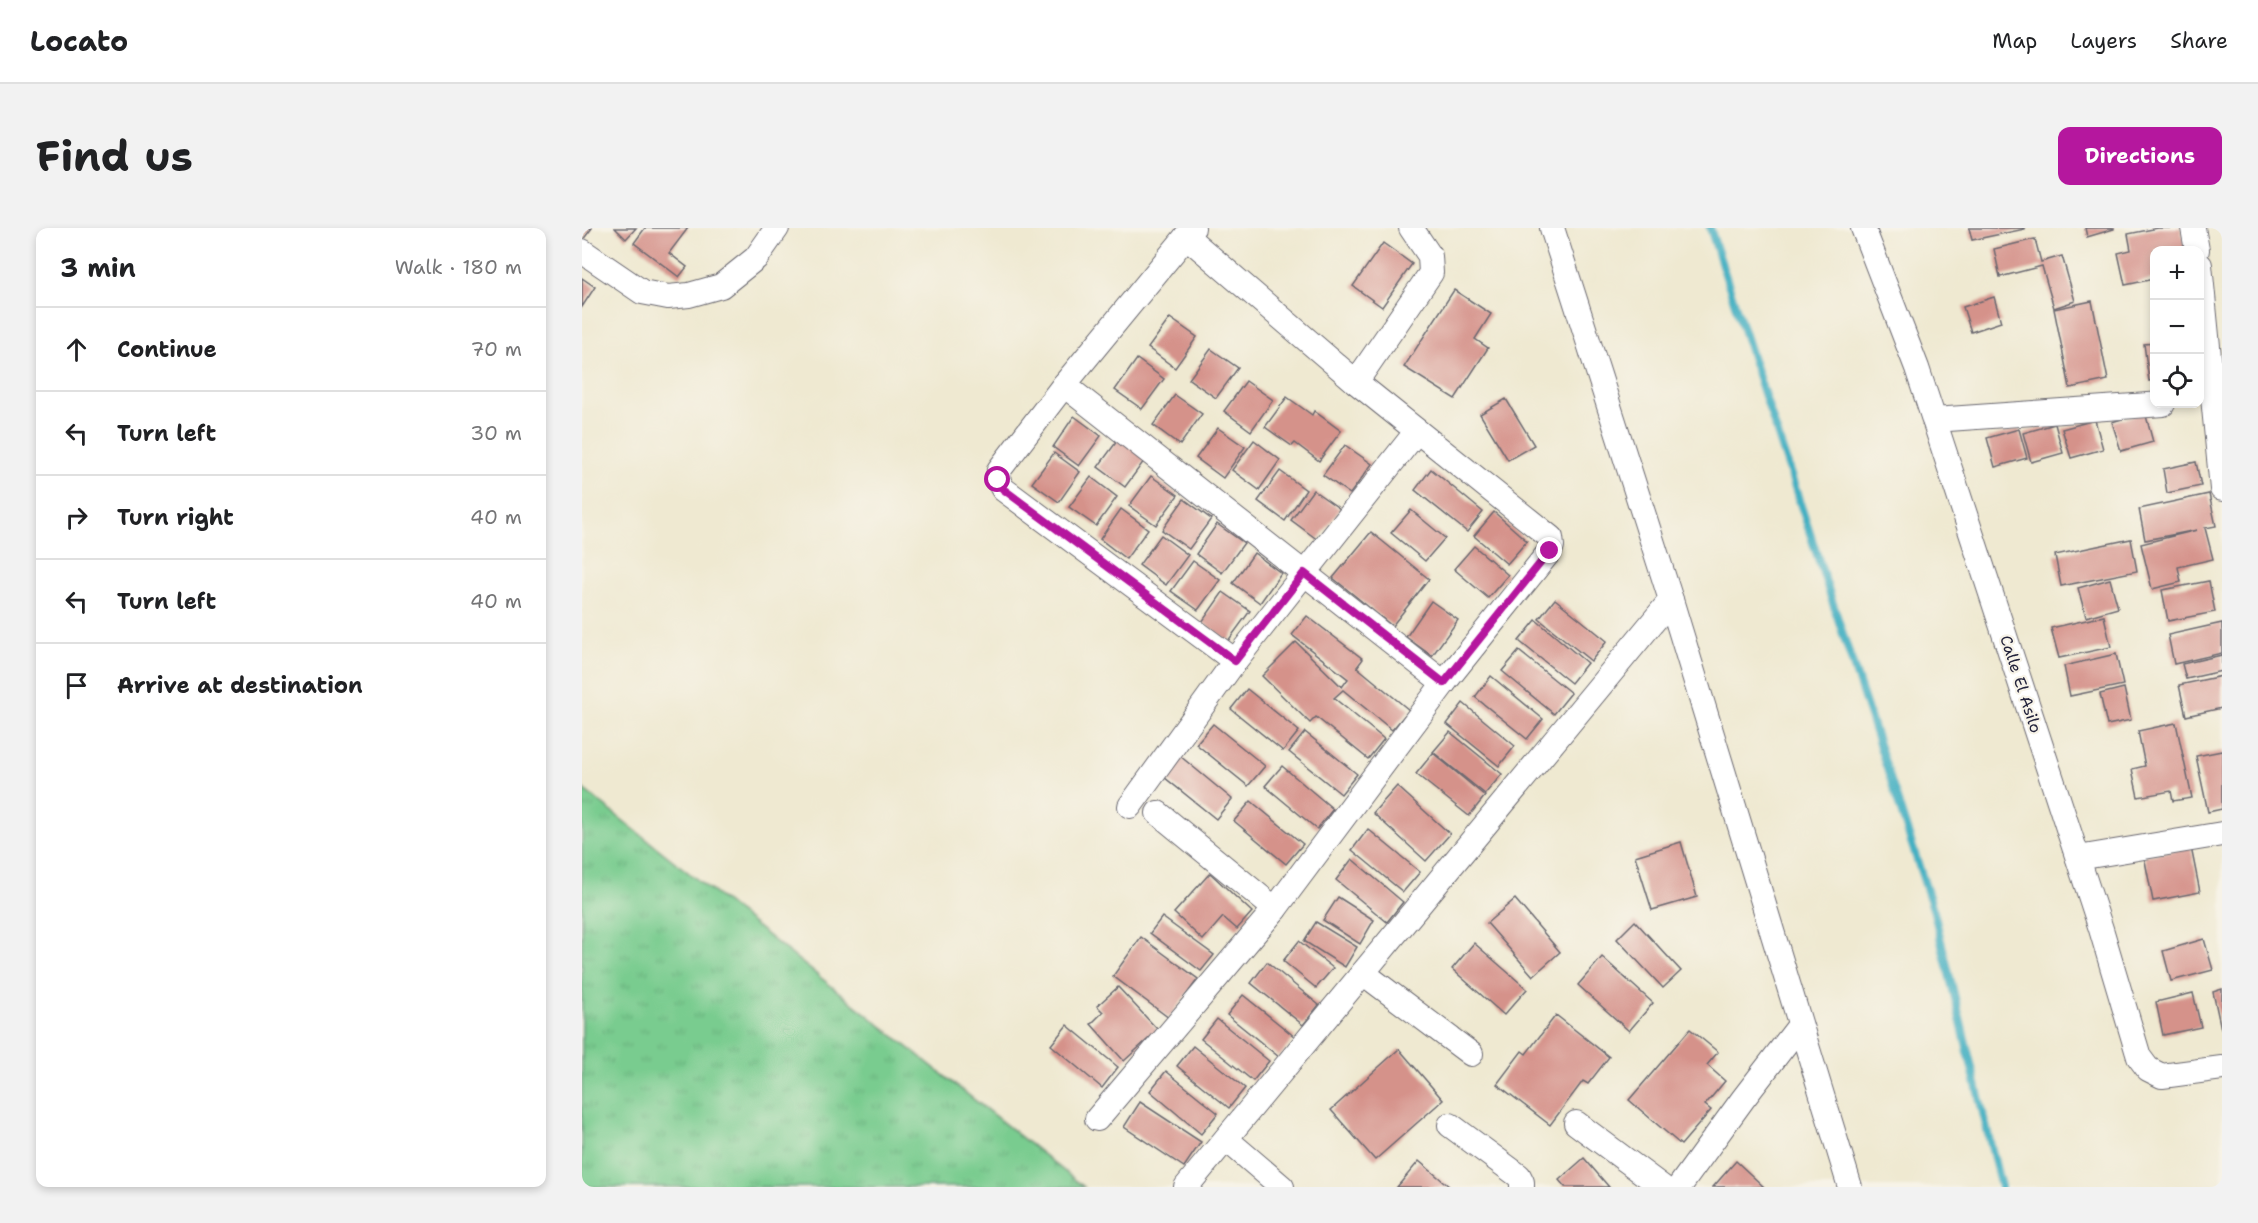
<!DOCTYPE html>
<meta charset="utf-8">
<style>
body{margin:0;font-family:"Shantell Sans",sans-serif;background:#f2f2f2;color:#202124}
.controls{position:absolute;right:18px;top:18px;display:grid;overflow:hidden;border-radius:12px;box-shadow:0 3px 9px #0003}
.controls button{width:54px;height:54px;display:grid;place-items:center;padding:0;border:0;border-bottom:2px solid #e0e0e0;background:#fff;color:#202124;font:30px sans-serif}
.stop{position:absolute;width:18px;height:18px;margin:-14px;border:4px solid #b5179e;border-radius:50%;background:#fff}
.stop.end{background:#b5179e;border-color:#fff;box-shadow:0 2px 6px #0008}
.list{margin:0;padding:0;list-style:none}
h2{display:flex;justify-content:space-between;align-items:center;height:78px;margin:0;padding:0 24px;font-size:26px}
h2 small{font-size:20px;font-weight:400;color:#757577}
.list li{display:grid;grid-template-columns:39px 1fr auto;gap:18px;align-items:center;box-sizing:border-box;height:84px;padding:0 24px;border-top:2px solid #e0e0e0}
.list b{display:block;font-size:22px;white-space:nowrap}
.list em{font-size:20px;font-style:normal;color:#757577}
.icon{flex:none;width:33px;height:33px;fill:none;stroke:currentColor;stroke-width:2;stroke-linecap:round;stroke-linejoin:round}
.map{position:relative;flex:none;width:1640px;height:959px;overflow:hidden;border-radius:12px}
header{display:flex;align-items:center;gap:36px;box-sizing:border-box;height:84px;padding:0 30px;background:#fff;border-bottom:2px solid #e0e0e0}
header strong{font-size:28px}
nav{display:flex;gap:33px;margin-inline-start:auto;font-size:21px}
.intro{display:flex;align-items:center;justify-content:space-between;box-sizing:border-box;height:144px;padding:0 36px}
h1{margin:0;font-size:42px}
.button{padding:15px 27px;border-radius:12px;background:#b5179e;color:#fff;font-size:21px;font-weight:700}
main{display:flex;gap:36px;padding:0 36px}
aside{flex:1;background:#fff;border-radius:12px;box-shadow:0 3px 9px #0003}
.map>svg:first-child{display:block}
</style>
<header>
<strong>Locato</strong>
<nav><a>Map</a><a>Layers</a><a>Share</a></nav>
</header>
<div class="intro"><h1>Find us</h1><a class="button">Directions</a></div>
<main>
<aside>
<h2>3 min<small>Walk · 180 m</small></h2>
<ul class="list">
<li><svg class="icon" aria-label="ahead" viewBox="0 0 24 24"><path d="M12 20V5M6 11l6-6 6 6"/></svg><div><b>Continue</b></div><em>70 m</em></li>
<li><svg class="icon" aria-label="left" viewBox="0 0 24 24"><path d="M17 20v-9H6M10 6l-5 5 5 5"/></svg><div><b>Turn left</b></div><em>30 m</em></li>
<li><svg class="icon" aria-label="right" viewBox="0 0 24 24"><path d="M7 20v-9h11M14 6l5 5-5 5"/></svg><div><b>Turn right</b></div><em>40 m</em></li>
<li><svg class="icon" aria-label="left" viewBox="0 0 24 24"><path d="M17 20v-9H6M10 6l-5 5 5 5"/></svg><div><b>Turn left</b></div><em>40 m</em></li>
<li><svg class="icon" aria-label="arrive" viewBox="0 0 24 24"><path d="M6 21V4h12l-3 4 3 4H6"/></svg><div><b>Arrive at destination</b></div></li>
</ul>
</aside>
<div class="map">
<svg width="1640" height="959" viewBox="0 0 1640 959">
<defs>
<pattern id="grass-tufts" width="24" height="20" patternUnits="userSpaceOnUse" patternTransform="scale(1.5)"><rect width="24" height="20" fill="#79cc8f"/><path d="M3 7l-1-3M5 7V3M7 7l1-3M15 17l-1-3M17 17v-4M19 17l1-3" fill="none" stroke="#68af7c"/></pattern>
</defs>
<rect width="100%" height="100%" fill="#f7f3e8"/>
<filter id="ink" filterUnits="userSpaceOnUse"><feTurbulence type="fractalNoise" baseFrequency=".0167" numOctaves="2"/><feDisplacementMap in="SourceGraphic" scale="12" xChannelSelector="R" yChannelSelector="G"/><feConvolveMatrix kernelMatrix="1 2 1 2 8 2 1 2 1" color-interpolation-filters="sRGB"/></filter>
<filter id="wash" filterUnits="userSpaceOnUse"><feTurbulence type="fractalNoise" baseFrequency=".008" numOctaves="4" result="noise"/><feDisplacementMap in="SourceGraphic" scale="24" xChannelSelector="R" yChannelSelector="G"/><feGaussianBlur stdDeviation="1.35" result="paint"/><feColorMatrix in="noise" values="0 0 0 0 0 0 0 0 0 0 0 0 0 0 0 0 0 1.4 0 .05"/><feComposite in="paint" operator="in"/></filter>
<g filter="url(#wash)">
<rect width="100%" height="100%" fill="#efe9d1"/>
<polygon fill="url(#grass-tufts)" stroke="#4e7765" stroke-width="1.5" points="0,560 502,959 0,959"/>
<g fill="none" stroke-linecap="round" stroke-linejoin="round">
<polyline stroke="#44b0c2" stroke-width="8" points="1128,0 1352,684 1419,959"/>
</g>
<g id="blocks">
<g fill="#d5928a">
<polygon points="0,0 10,0 0,13"/>
<polygon points="33,0 54,0 44,11"/>
<polygon points="63,0 106,0 87,25 105,39 97,49 52,15"/>
<polygon points="1387,0 1443,0 1443,1 1390,12"/>
<polygon points="1503,0 1532,0 1532,1 1505,9"/>
<polygon points="1576,0 1599,0 1604,22 1572,22 1572,51 1543,57 1536,25 1549,22 1546,6"/>
<polygon points="1453,11 1459,34 1480,28 1493,73 1472,80 1460,38 1418,49 1412,21"/>
<polygon points="801,15 830,36 800,79 771,58"/>
<polygon points="0,50 13,59 0,79"/>
<polygon points="872,62 909,86 893,111 906,120 873,171 822,139"/>
<polygon points="1412,69 1419,94 1389,104 1381,79"/>
<polygon points="1510,73 1526,152 1488,160 1472,81"/>
<polygon points="588,90 615,109 593,140 566,120"/>
<polygon points="1572,115 1572,152 1567,153 1562,116"/>
<polygon points="629,121 656,140 634,170 607,151"/>
<polygon points="555,131 582,151 560,181 533,162"/>
<polygon points="664,153 691,172 669,203 642,183"/>
<polygon points="593,167 620,186 598,217 571,197"/>
<polygon points="705,169 730,187 732,183 759,203 737,233 713,215 710,218 683,199"/>
<polygon points="924,171 952,217 926,232 898,186"/>
<polygon points="1563,184 1571,214 1539,223 1530,194"/>
<polygon points="492,188 519,208 497,238 471,219"/>
<polygon points="1513,192 1521,221 1489,230 1480,201"/>
<polygon points="1473,196 1481,225 1449,234 1441,205"/>
<polygon points="636,200 663,219 641,250 614,230"/>
<polygon points="1437,201 1445,230 1413,239 1405,210"/>
<polygon points="538,209 565,229 543,259 516,239"/>
<polygon points="672,212 698,232 677,262 650,242"/>
<polygon points="763,217 790,236 768,266 741,247"/>
<polygon points="472,225 498,244 477,274 450,255"/>
<polygon points="1614,234 1619,258 1585,265 1581,241"/>
<polygon points="849,241 901,284 885,304 833,262"/>
<polygon points="698,243 724,262 703,293 676,273"/>
<polygon points="569,248 596,267 574,297 547,278"/>
<polygon points="509,249 535,269 514,298 487,279"/>
<polygon points="731,262 758,281 736,312 709,292"/>
<polygon points="1627,266 1634,298 1623,300 1631,331 1596,339 1599,354 1570,361 1559,316 1615,302 1563,312 1557,281"/>
<polygon points="602,271 629,291 607,321 580,302"/>
<polygon points="539,281 566,301 544,331 518,311"/>
<polygon points="829,282 863,310 843,333 809,305"/>
<polygon points="912,284 945,313 925,336 892,308"/>
<polygon points="635,296 662,315 640,345 614,326"/>
<polygon points="789,304 847,351 810,398 751,350"/>
<polygon points="579,307 606,327 584,357 557,337"/>
<polygon points="1549,311 1555,343 1479,358 1473,327"/>
<polygon points="892,318 926,347 906,370 872,341"/>
<polygon points="672,325 699,345 678,375 651,355"/>
<polygon points="611,333 638,352 616,382 589,363"/>
<polygon points="1528,351 1536,380 1504,389 1496,360"/>
<polygon points="1627,353 1633,384 1586,393 1580,362"/>
<polygon points="641,364 668,383 646,413 620,394"/>
<polygon points="973,371 1025,413 1009,433 957,391"/>
<polygon points="849,373 876,392 850,428 824,409"/>
<polygon points="725,388 781,431 775,439 827,482 810,502 761,462 752,470 802,511 786,531 734,489 728,495 680,448 714,414 760,459 766,451 710,407"/>
<polygon points="1522,388 1529,419 1477,430 1469,400"/>
<polygon points="954,392 1005,435 989,455 937,413"/>
<polygon points="1640,395 1640,425 1592,436 1586,407"/>
<polygon points="937,423 989,465 972,486 920,443"/>
<polygon points="1534,426 1541,457 1488,468 1482,438"/>
<polygon points="1640,427 1640,443 1604,451 1600,436"/>
<polygon points="909,448 961,491 945,511 893,469"/>
<polygon points="1640,448 1640,480 1604,488 1597,457"/>
<polygon points="1542,460 1549,492 1525,497 1518,466"/>
<polygon points="665,461 717,503 701,523 649,481"/>
<polygon points="881,475 933,518 917,538 865,496"/>
<polygon points="1594,495 1610,570 1591,573 1589,563 1556,569 1550,541 1563,538 1556,503"/>
<polygon points="631,496 683,538 666,558 614,516"/>
<polygon points="723,504 775,546 759,566 707,524"/>
<polygon points="868,504 920,546 903,566 851,524"/>
<polygon points="1640,523 1640,581 1626,584 1614,528"/>
<polygon points="851,525 903,568 887,588 834,546"/>
<polygon points="598,528 650,571 634,591 582,549"/>
<polygon points="700,538 751,581 735,601 683,558"/>
<polygon points="815,558 868,606 844,633 791,585"/>
<polygon points="669,573 721,616 704,636 652,593"/>
<polygon points="786,601 838,644 821,664 770,622"/>
<polygon points="1099,614 1115,669 1070,682 1053,628"/>
<polygon points="1609,619 1618,664 1571,673 1562,628"/>
<polygon points="770,631 821,674 805,694 754,652"/>
<polygon points="628,645 670,684 655,701 641,689 621,712 592,685"/>
<polygon points="756,669 792,692 778,716 741,692"/>
<polygon points="933,671 978,724 951,748 905,695"/>
<polygon points="580,689 632,727 619,743 568,705"/>
<polygon points="1053,693 1099,743 1081,760 1035,711"/>
<polygon points="734,694 775,719 763,739 722,713"/>
<polygon points="559,709 616,751 587,790 531,748"/>
<polygon points="1622,711 1631,742 1589,753 1581,723"/>
<polygon points="717,713 751,740 734,760 701,733"/>
<polygon points="892,715 945,761 922,787 870,741"/>
<polygon points="1020,729 1071,775 1047,803 996,757"/>
<polygon points="685,734 737,777 721,797 669,755"/>
<polygon points="536,759 576,802 542,833 509,796 521,784 515,778"/>
<polygon points="1640,761 1640,801 1639,801 1631,764"/>
<polygon points="1611,765 1619,799 1581,807 1574,774"/>
<polygon points="661,767 713,809 697,829 645,787"/>
<polygon points="974,787 1027,829 1006,856 1001,853 968,897 915,856 940,823 944,826"/>
<polygon points="635,791 687,833 671,853 619,811"/>
<polygon points="485,797 536,839 520,860 469,817"/>
<polygon points="1108,801 1136,824 1125,837 1143,853 1123,877 1129,882 1099,917 1047,872"/>
<polygon points="611,818 663,860 647,880 595,838"/>
<polygon points="817,821 861,872 793,932 749,882"/>
<polygon points="584,843 636,885 619,906 568,863"/>
<polygon points="558,874 619,914 602,939 542,899"/>
<polygon points="1002,930 1027,959 983,959 977,952"/>
<polygon points="837,933 868,959 815,959"/>
<polygon points="1154,933 1182,959 1131,959"/>
</g>
</g>
</g>
<g filter="url(#ink)">
<use href="#blocks" fill-opacity="0" stroke="#6a6870" stroke-width="1.5"/>
<g fill="none" stroke-linecap="round" stroke-linejoin="round">
<defs>
<g id="street">
<polyline points="970,0 1089,372 1268,959"/>
<polyline points="1281,0 1335,140 1519,701 1557,829 1566,841 1580,848 1640,840"/>
<polyline points="1611,0 1615,22"/>
<polyline points="604,8 774,154 849,45 848,28 829,0"/>
<polyline points="0,23 60,64 86,69 107,67 139,58 174,30 195,0"/>
<polyline points="1618,37 1640,261"/>
<polyline points="482,157 862,455 968,323 970,318 969,310 774,154"/>
<polyline points="1352,192 1581,176"/>
<polyline points="653,433 835,203"/>
<polyline points="548,578 653,433 421,261 416,252 417,242 482,157 611,0"/>
<polyline points="1496,630 1640,606"/>
<polyline points="693,681 862,455"/>
<polyline points="781,745 889,826"/>
<polyline points="515,891 693,681 576,585"/>
<polyline points="994,895 1080,959"/>
<polyline points="868,897 937,948 940,954 940,959"/>
<polyline points="644,911 700,959"/>
<polyline points="604,959 1089,372"/>
<polyline points="1097,959 1161,871 1218,797"/>
</g>
</defs>
<use href="#street" stroke="#6a6870" stroke-width="26"/>
<use href="#street" stroke="#fff" stroke-width="24"/>
</g>
</g>
<g fill="none" stroke-linecap="round" stroke-linejoin="round" filter="url(#ink)">
<polyline stroke="#b5179e" stroke-width="8" points="416,252 421,261 653,433 722,345 862,455 968,323"/>
</g>
<g text-anchor="middle" dominant-baseline="central" stroke-width="4.5" stroke-linejoin="round" paint-order="stroke">
<g font-size="16" fill="#22223b" stroke="#f7f3e8">
<text transform="translate(1439 456) rotate(72)">Calle El Asilo</text>
</g>
</g>
</svg>
<div class="controls">
<button>+</button>
<button>−</button>
<button><svg class="icon" aria-label="locate" viewBox="0 0 24 24"><circle cx="12" cy="12" r="6"/><path d="M12 2v4M12 18v4M2 12h4M18 12h4"/></svg></button>
</div>
<div class="stop" style="left:416px;top:252px"></div>
<div class="stop end" style="left:968px;top:323px"></div>
</div>
</main>
